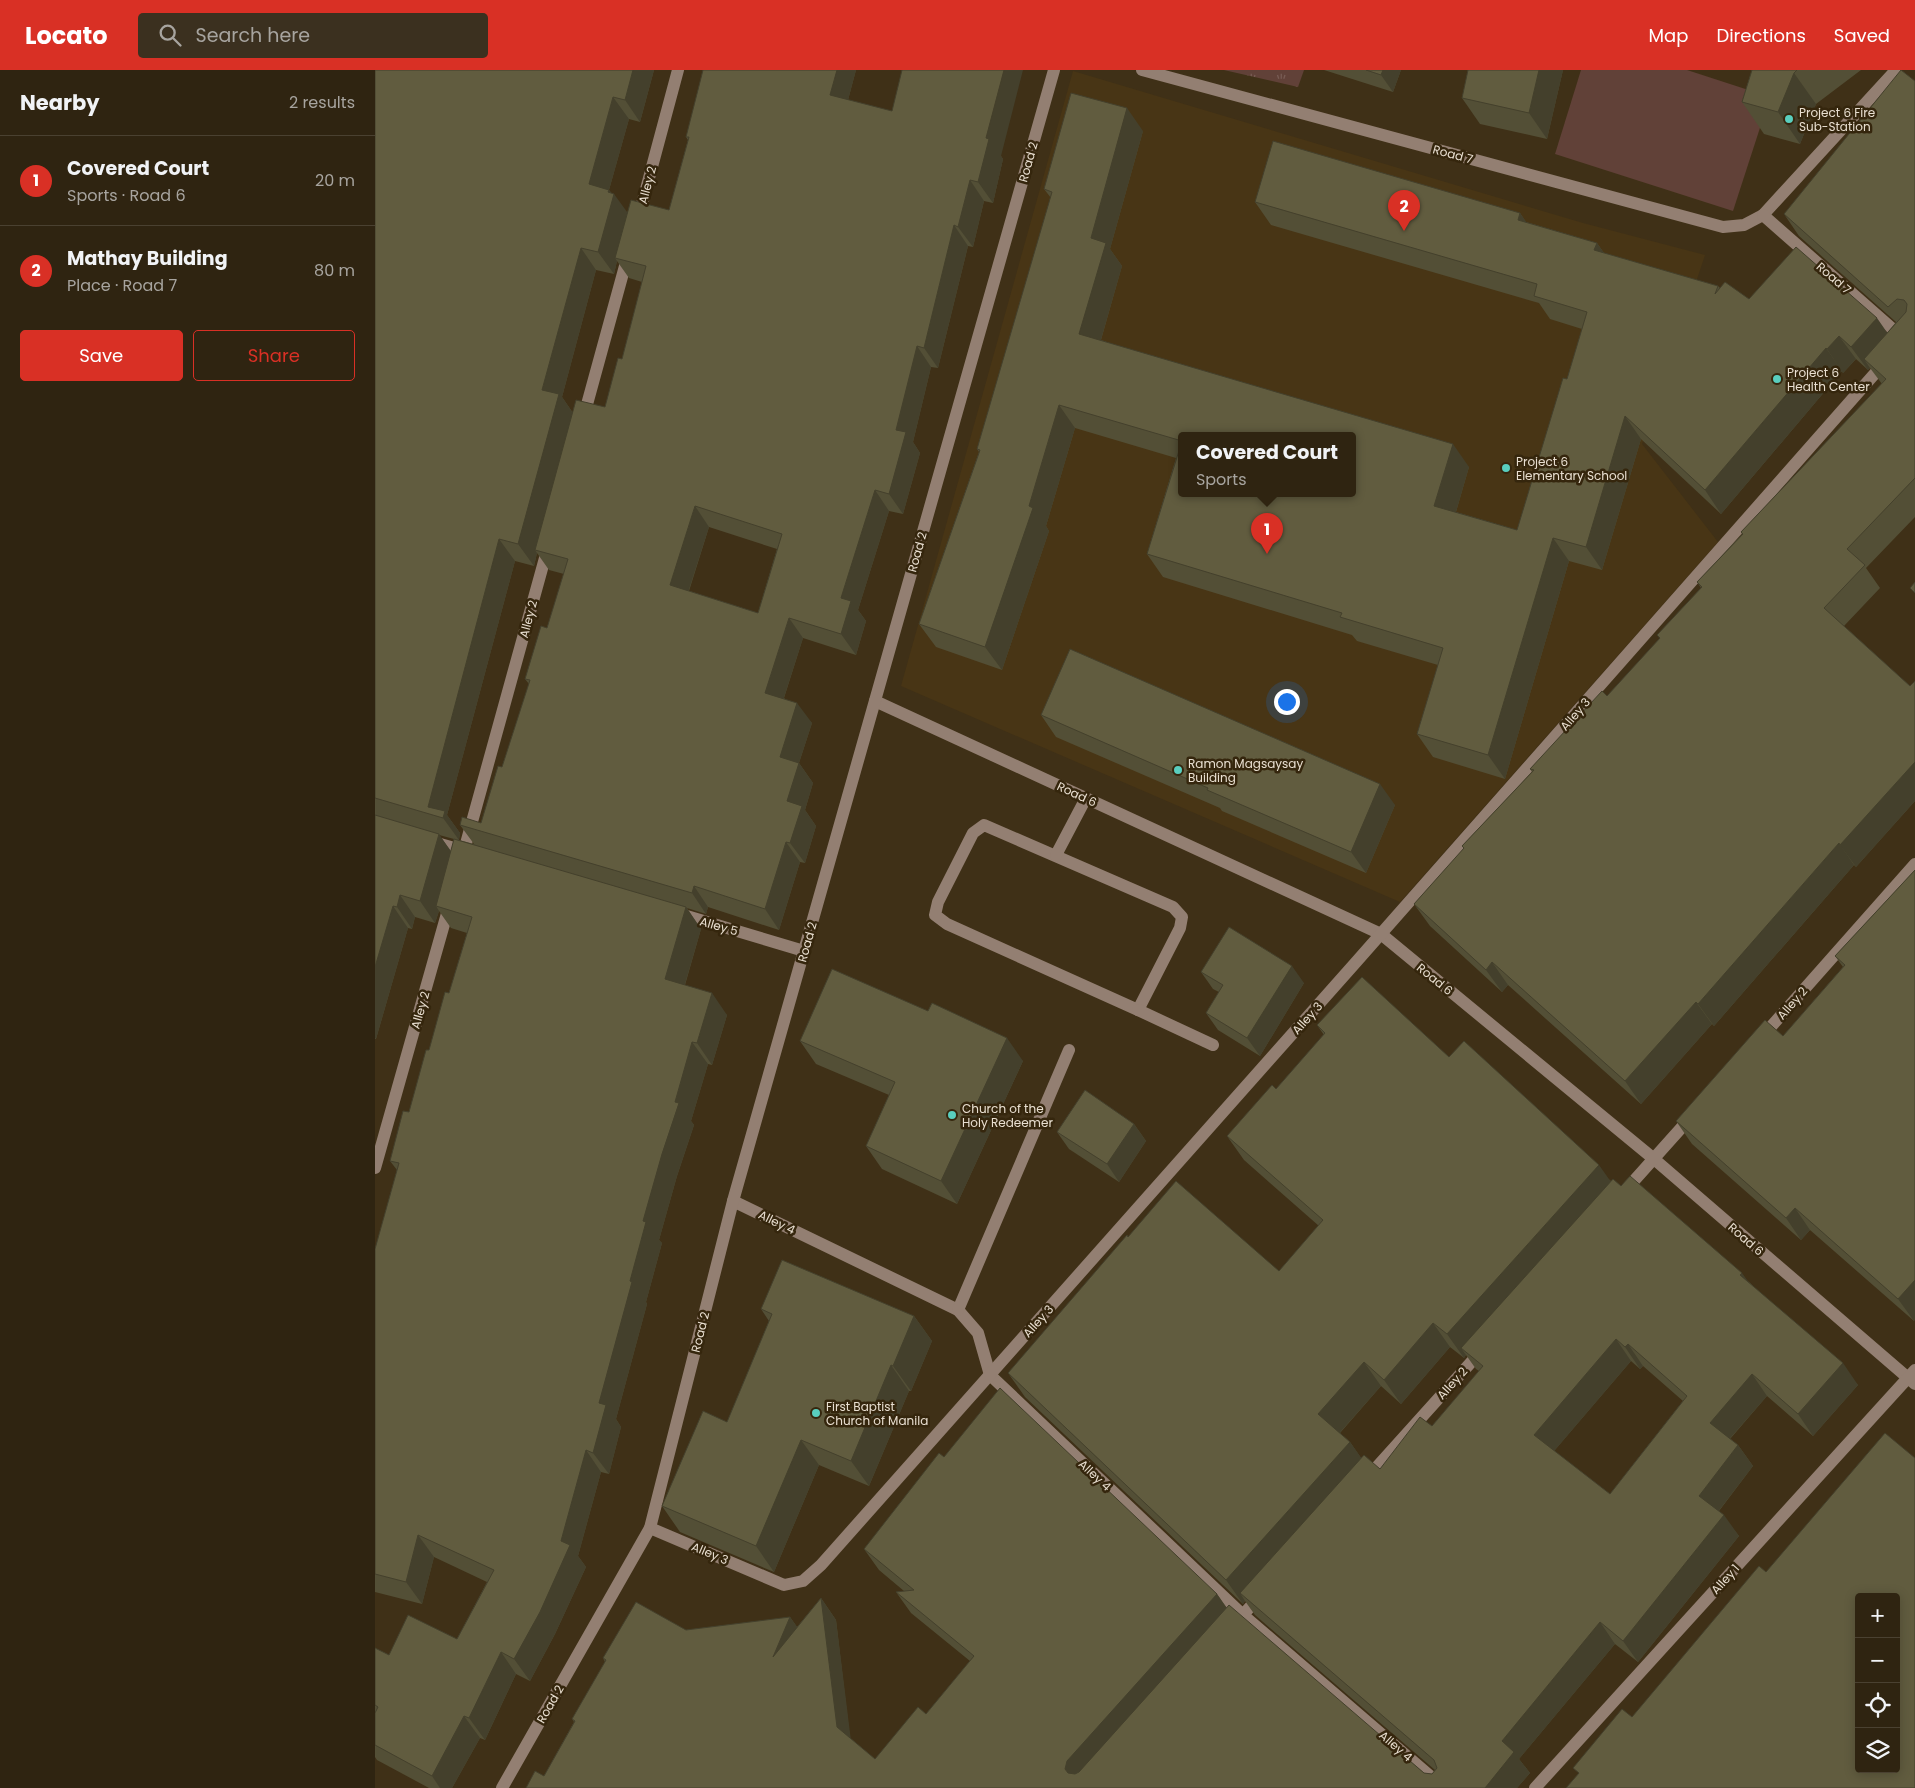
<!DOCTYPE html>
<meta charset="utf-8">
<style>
body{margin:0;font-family:Poppins,sans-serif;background:#3b301f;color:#f1f3f6}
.controls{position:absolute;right:15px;bottom:15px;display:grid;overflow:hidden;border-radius:5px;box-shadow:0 2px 12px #0003}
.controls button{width:45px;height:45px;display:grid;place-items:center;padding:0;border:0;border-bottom:1px solid #4a4131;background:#2f2411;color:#f1f3f6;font:25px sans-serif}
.you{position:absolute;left:911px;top:631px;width:18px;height:18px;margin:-12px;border:4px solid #fff;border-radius:50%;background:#1a73e8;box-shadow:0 0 0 8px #1a73e833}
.badge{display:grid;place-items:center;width:32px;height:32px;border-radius:50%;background:#d93025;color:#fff;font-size:16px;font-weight:700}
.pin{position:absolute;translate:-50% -41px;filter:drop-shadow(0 1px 2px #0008)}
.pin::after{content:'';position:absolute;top:26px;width:18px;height:15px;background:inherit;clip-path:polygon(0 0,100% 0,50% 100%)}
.popup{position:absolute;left:803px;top:362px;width:178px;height:65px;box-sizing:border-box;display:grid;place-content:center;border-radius:5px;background:#2f2411;filter:drop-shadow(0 1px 4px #0005);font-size:16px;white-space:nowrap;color:#a7a49f}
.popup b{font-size:19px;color:#f1f3f6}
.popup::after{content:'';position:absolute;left:50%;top:100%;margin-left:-10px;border:10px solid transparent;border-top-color:#2f2411}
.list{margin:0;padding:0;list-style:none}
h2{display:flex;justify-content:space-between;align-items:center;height:65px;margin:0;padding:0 20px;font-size:21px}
h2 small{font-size:16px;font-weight:400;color:#a7a49f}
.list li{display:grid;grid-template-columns:32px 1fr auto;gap:15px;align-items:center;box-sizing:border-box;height:90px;padding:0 20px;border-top:1px solid #4a4131}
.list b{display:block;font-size:19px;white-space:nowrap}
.list p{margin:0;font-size:16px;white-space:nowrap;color:#a7a49f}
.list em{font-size:16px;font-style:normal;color:#a7a49f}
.actions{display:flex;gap:10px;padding:15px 20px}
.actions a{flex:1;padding:11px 0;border:1px solid #d93025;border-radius:5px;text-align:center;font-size:18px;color:#d93025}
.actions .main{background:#d93025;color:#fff}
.icon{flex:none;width:28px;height:28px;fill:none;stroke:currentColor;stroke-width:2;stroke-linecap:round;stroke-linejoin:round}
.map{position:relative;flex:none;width:1540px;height:1718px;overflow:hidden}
header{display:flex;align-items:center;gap:30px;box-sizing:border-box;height:70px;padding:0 25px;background:#d93025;color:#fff}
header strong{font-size:24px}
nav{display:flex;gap:28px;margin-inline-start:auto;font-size:18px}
.search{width:350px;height:45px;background:#3b301f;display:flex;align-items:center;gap:12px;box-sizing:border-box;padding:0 18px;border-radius:5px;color:#a7a49f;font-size:19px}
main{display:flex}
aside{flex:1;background:#2f2411}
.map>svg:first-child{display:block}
</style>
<header>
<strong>Locato</strong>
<div class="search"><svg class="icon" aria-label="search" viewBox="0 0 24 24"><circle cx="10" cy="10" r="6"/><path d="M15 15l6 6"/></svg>Search here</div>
<nav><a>Map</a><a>Directions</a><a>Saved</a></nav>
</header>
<main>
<aside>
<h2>Nearby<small>2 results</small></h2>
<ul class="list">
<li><span class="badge">1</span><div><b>Covered Court</b><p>Sports · Road 6</p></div><em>20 m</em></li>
<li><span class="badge">2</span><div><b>Mathay Building</b><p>Place · Road 7</p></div><em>80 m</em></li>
</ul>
<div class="actions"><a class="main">Save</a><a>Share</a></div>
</aside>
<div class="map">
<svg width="1540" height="1718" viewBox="0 0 1540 1718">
<defs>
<pattern id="park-tufts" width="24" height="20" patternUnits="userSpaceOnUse" patternTransform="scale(1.25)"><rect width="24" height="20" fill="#614138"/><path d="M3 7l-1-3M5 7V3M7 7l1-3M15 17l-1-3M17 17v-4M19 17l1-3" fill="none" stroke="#785c54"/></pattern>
</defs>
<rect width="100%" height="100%" fill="#3f3017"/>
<path fill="#483515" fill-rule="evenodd" d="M698 1 1208 153 1330 185 1267 374 1343 472 1025 832 526 616ZM807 365H977V423H807Z"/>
<polygon fill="#614138" points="1206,0 1312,0 1395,27 1358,141 1180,84"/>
<polygon fill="url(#park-tufts)" points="849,0 929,0 923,17"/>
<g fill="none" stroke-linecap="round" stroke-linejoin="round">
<g stroke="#937f72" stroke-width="12">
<polyline points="767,0 1348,157 1369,155 1388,145 1521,0"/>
<polyline points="1388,145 1529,269"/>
<polyline points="263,149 303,0"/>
<polyline points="208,349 253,185"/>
<polyline points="500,631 1006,864 1279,1089 1540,1314"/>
<polygon points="609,755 798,837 807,847 805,858 763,940 572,854 560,845 563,832 598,763"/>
<polyline points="55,771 93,782"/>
<polyline points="681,785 711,728"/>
<polyline points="87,788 173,477"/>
<polyline points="305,844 429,881"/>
<polyline points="763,940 838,975"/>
<polyline points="1386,968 1540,794"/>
<polyline points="0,1098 75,833"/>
<polyline points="1248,1123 1316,1047"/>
<polyline points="358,1131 583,1240 603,1263 615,1305 868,1545 1069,1718"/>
<polyline points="583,1240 694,980"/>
<polyline points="991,1409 1108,1279"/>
<polyline points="275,1458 409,1515 428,1511 446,1495 982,891 1510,292"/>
<polyline points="856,1558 885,1526"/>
<polyline points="127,1718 275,1458 358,1131 679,0"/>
<polyline points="1160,1718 1540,1300"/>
</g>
</g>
<g fill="#534f36" fill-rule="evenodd">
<path d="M0 0H279L265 52 254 49 234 120 252 143 294 140 313 70 311 67 481 0 473 30 626 86 628 89 618 133 609 131 598 177 593 176 563 298 556 297 538 372 545 383 528 444 514 441 483 540 491 551 481 585 428 568 409 628 437 653 424 693 438 713 430 740 441 756 430 793 425 792 404 860 333 837 331 844 312 838 326 859 310 915 352 945 337 995 333 994 316 1051 319 1055 302 1106 284 1170 287 1173 271 1232 272 1234 241 1349 246 1357 234 1404 226 1402 203 1486 211 1497 180 1564 155 1611 141 1604 110 1670 105 1668 77 1718H54L2 1690 0 1687V1578L14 1585 82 1569 112 1512 59 1487 47 1534 0 1522V1180L22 1100 15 1091 34 1042 74 923 92 863 76 858 64 841 60 853 40 847 37 859 33 858 1 969H0ZM242 191 254 208 267 212 247 289 230 337 198 343 187 327 221 200 239 204ZM334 457 402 479 383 543 314 521ZM162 483 174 500 189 504 172 558 150 609 154 614 127 697 106 753 85 755 99 774 84 770 85 763 72 745 140 491 159 496ZM64 765 79 769 76 781Z"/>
<polygon points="949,0 1026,0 1018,22"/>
<polygon points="1188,0 1172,69 1105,54 1087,28"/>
<polygon points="1377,0 1486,0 1441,34 1425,74 1389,64 1367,32"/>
<polygon points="1540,11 1540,447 1491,498 1505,518 1469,556 1535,616 1540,611 1540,731 1481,797 1479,795 1339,956 1337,954 1266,1034 1133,915 1127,922 1055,856 1039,834 1089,779 1087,776 1157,702 1155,699 1232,626 1285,569 1282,565 1326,518 1322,512 1367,464 1366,462 1507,314 1495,298 1493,300 1481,289 1468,303 1467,301 1346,444 1266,369 1227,500 1194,491 1130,709 1058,687 1042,664 1063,595 982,571 977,565 788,507 772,484 801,388 700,358 671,456 674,461 627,600 561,577 544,554 604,382 602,379 676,128 669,119 768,61 735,179 747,196 726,270 1094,397 1081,442 1142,460 1192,309 1207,259 1175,249 1164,233 896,155 880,132 1145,143 1151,152 1222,173 1229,183 1343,216 1345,218 1374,229 1512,263 1521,252 1424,166 1409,144"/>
<polygon points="666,645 1020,735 991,803 847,741 845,738 681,667"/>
<polygon points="1540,800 1539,1251 1435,1160 1426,1170 1317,1074 1301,1051 1408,966 1468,897 1460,886"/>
<polygon points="826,902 929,913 885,986 843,960 831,943 844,922 838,919"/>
<polygon points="553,941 648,991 582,1134 507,1099 491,1076 514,1025 441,994 425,971"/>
<path d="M942 955 1074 987 1236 1111 1246 1116 1374 1212 1483 1315 1438 1366 1392 1326 1355 1369 1363 1375 1378 1396 1344 1441 1364 1466 1263 1592 1240 1574 1144 1689 1155 1703 1142 1718 169 1706 199 1652 197 1649 230 1592 228 1588 311 1560 415 1547 422 1557 446 1528 461 1550 475 1668 500 1689 551 1644 595 1591 536 1543 521 1522 529 1521 504 1500 489 1479 569 1387 842 1524 852 1538 1049 1703 1057 1704 1060 1700 880 1545 870 1531 868 1534 650 1327 633 1303 753 1167 904 1201 944 1156 869 1090 852 1066 901 1019 949 965ZM1075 1277 1089 1288 1091 1285 1101 1299 1104 1301 1057 1356 1005 1399 986 1388 975 1372 965 1363 1006 1316 1026 1334ZM1256 1291 1265 1299 1268 1296 1308 1331 1235 1424 1179 1381Z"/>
<polygon points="759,1054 771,1071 744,1112 694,1079 682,1062"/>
<polygon points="386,1239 539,1246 557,1271 536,1321 534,1321 494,1416 444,1395 399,1502 305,1462 287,1436 352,1352 394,1251"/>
</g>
<g fill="#44402c">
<polygon points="258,0 279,0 265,52 250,30"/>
<polygon points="462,0 481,0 469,45 455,25"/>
<polygon points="629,0 648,0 626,86 628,89 618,133 603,112 611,68"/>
<polygon points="1008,0 1026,0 1018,22 1006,5"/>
<polygon points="1164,0 1188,0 1172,69 1154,43"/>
<polygon points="1419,3 1441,34 1425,74 1403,42"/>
<polygon points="238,27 254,49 234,120 239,126 239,124 255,146 240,188 242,191 239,204 223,182 214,114"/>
<polygon points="752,38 768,61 735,179 747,196 721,287 704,264 716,168"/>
<polygon points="595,110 609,131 598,177 583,157"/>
<polygon points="1145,143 1161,166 1143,150"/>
<polygon points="579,155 593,176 563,298 549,278"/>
<polygon points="1222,173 1238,196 1219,180"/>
<polygon points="206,178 221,200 187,327 200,346 160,480 162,483 159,496 143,474 167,320"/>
<polygon points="1502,248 1518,271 1489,289 1495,298 1493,300 1476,277"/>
<polygon points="1464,266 1481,289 1468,303 1452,279"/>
<polygon points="542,276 556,297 538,372 545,383 528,444 514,424 521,360"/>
<polygon points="1451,278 1467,301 1346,444 1330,420"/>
<polygon points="684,335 700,358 671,456 674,461 627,600 610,577 654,436"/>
<polygon points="1250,346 1266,369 1227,500 1211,477"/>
<polygon points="1078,374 1094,397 1076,459 1059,436"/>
<polygon points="500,420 514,441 483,540 491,551 481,585 466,564 466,528"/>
<polygon points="320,436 334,457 309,535 295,515"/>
<polygon points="1178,468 1194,491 1130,709 1113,685"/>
<polygon points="124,469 140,491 72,745 85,763 84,770 68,748 53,737"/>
<polygon points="414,548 428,568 404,643 390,623"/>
<polygon points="422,633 437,653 424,693 438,713 430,740 441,756 430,793 415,773 412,731 405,687"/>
<polygon points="1540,692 1540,731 1481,797 1465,775"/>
<polygon points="1005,714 1020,735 991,803 976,782"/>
<polygon points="64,764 79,786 61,836 64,841 60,853 45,831"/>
<polygon points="411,772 425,792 404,860 390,839"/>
<polygon points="1464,773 1479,795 1339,956 1323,934"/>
<polygon points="319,816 333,837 331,844 317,823"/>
<polygon points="25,825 40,847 37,859 22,837"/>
<polygon points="18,836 33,858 1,969 0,968 0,897"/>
<polygon points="311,837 326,859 305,931 290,909"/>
<polygon points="1117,892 1133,915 1127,922 1111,900"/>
<polygon points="917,896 929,913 885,986 872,968"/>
<polygon points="337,923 352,945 337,995 322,973"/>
<polygon points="1321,932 1337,954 1266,1034 1250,1011"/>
<polygon points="632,968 648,991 582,1134 566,1111"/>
<polygon points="317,972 333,994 316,1051 319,1055 302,1106 284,1170 287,1173 271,1232 272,1234 241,1349 246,1357 234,1404 218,1383 224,1333 255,1211 268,1151 300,1032"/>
<polygon points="759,1054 771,1071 744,1112 732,1094"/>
<polygon points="1224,1095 1241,1119 1086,1278 1091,1285 1089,1288 1072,1264"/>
<polygon points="1420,1138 1435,1160 1426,1170 1411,1148"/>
<polygon points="1367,1203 1382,1224 1365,1205"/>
<polygon points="1540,1210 1540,1250 1539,1251 1523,1229"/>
<polygon points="539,1246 557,1271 536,1321 518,1296"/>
<polygon points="1058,1253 1075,1277 1026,1334 1009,1310"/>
<polygon points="1241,1269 1256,1291 1174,1387 1159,1365"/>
<polygon points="1253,1274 1268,1296 1265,1299 1250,1277"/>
<polygon points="989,1292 1006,1316 960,1368 943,1344"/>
<polygon points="1468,1293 1483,1315 1438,1366 1423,1344"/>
<polygon points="516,1295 534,1321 494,1416 476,1391"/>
<polygon points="1377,1304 1392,1326 1350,1374 1335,1353"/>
<polygon points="426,1370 444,1395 399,1502 381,1476"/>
<polygon points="975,1372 992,1396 865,1523 870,1531 868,1534 851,1510"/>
<polygon points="1363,1375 1378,1396 1339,1447 1324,1426"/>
<polygon points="211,1380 226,1402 203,1486 211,1497 180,1564 155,1611 139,1589 186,1471"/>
<polygon points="1349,1445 1364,1466 1263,1592 1248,1571"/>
<polygon points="43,1465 59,1487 47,1534 31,1512"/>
<polygon points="842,1524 857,1546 704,1718 690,1699 692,1691"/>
<polygon points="446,1528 461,1550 477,1679 462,1657"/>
<polygon points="415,1547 430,1568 398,1587"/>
<polygon points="1225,1552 1240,1574 1144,1689 1155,1703 1142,1718 1110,1718 1127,1671"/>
<polygon points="126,1582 141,1604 110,1670 94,1648"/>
<polygon points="89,1646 105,1668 77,1718 65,1718 57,1706"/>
</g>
<g fill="#615c3f" stroke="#44402c" fill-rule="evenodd">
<polygon points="0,0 258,0 250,30 238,27 214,114 234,120 233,122 239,124 223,182 206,178 167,320 184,324 143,474 124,469 53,737 70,741 68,748 0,728"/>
<path d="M328 0H462L455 25 517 41 527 0H629L611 68 614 69 603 112 595 110 583 157 579 155 549 278 542 276 521 360 531 362 514 424 500 420 466 528 476 531 466 564 414 548 390 623 422 633 405 687 424 693 412 731 427 736 415 773 411 772 390 839 319 816 317 823 85 755 87 747 106 753 123 696 127 697 155 610 150 609 166 556 172 558 193 489 160 480 201 330 230 337 243 288 247 289 271 196 240 188 256 130 294 140 314 67H311ZM320 436 407 464 383 543 295 515Z"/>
<polygon points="991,0 1008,0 1006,5"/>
<polygon points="1093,0 1164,0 1154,43 1087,28"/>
<polygon points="1377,0 1422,0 1419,3 1403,42 1367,32"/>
<polygon points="1526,0 1540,11 1540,408 1472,479 1490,495 1449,538 1535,616 1540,611 1540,692 1465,775 1464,773 1323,934 1321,932 1250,1011 1117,892 1111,900 1039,834 1089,778 1087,776 1159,700 1155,699 1227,621 1232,626 1285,568 1282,565 1327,517 1322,512 1368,464 1366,462 1511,309 1489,289 1531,242 1532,234 1529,230 1522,229 1513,237 1409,144"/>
<path d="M696 23 752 38 716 168 731 173 704 264 1078 374 1059 436 1142 460 1188 308 1192 309 1212 242 1159 226 1162 214 880 132 898 71 1145 143 1143 150 1222 173 1219 180 1343 216 1340 224 1350 212 1374 229 1421 177 1502 248 1476 277 1464 266 1452 279 1451 278 1330 420 1250 346 1211 477 1178 468 1113 685 1042 664 1068 578 965 547 967 543 772 484 807 371 684 335 654 436 658 438 610 577 544 554 605 380 602 379 677 122 669 119ZM807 365H977V423H807Z"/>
<polygon points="1540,512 1540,523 1535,518"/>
<polygon points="695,579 1005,714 976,782 832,720 833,718 666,645"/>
<polygon points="0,745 64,764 45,831 25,825 22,837 18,836 0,897"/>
<polygon points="79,769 311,837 290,909 337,923 322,973 317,972 300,1032 304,1033 287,1084 268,1151 271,1152 255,1211 257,1212 224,1333 231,1335 218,1383 211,1380 186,1471 195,1475 165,1542 139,1589 126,1582 94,1648 89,1646 57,1706 0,1675 0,1643 3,1637 0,1635 0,1578 14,1585 33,1545 82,1569 119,1500 43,1465 31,1512 0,1504 0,1179 24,1093 15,1091 28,1041 34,1042 51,980 54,980 70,922 74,923 97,847 61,836"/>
<polygon points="1540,800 1540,1210 1523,1229 1420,1138 1411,1148 1301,1051 1390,950 1408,966 1470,895 1460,886"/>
<polygon points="854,857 917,896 872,968 831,943 848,915 826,902"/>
<polygon points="457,899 553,941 557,933 632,968 566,1111 491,1076 520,1012 425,971"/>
<polygon points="987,907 1074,987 1089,971 1224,1095 1072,1264 1058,1253 1009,1310 989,1292 943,1344 975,1372 851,1510 633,1303 752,1165 753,1167 801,1111 904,1201 948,1150 852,1066 897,1015 901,1019 950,963 942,955"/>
<polygon points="710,1020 759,1054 732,1094 682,1062"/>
<path d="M1255 1106 1367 1203 1365 1205 1468 1293 1423 1344 1377 1304 1335 1353 1363 1375 1324 1426 1349 1445 1248 1571 1225 1552 1127 1671 1139 1682 1110 1718H151L160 1701 169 1706 200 1651 197 1649 231 1590 228 1588 261 1532 311 1560 415 1547 398 1587 446 1528 462 1657 500 1689 543 1637 551 1644 599 1586 521 1522 539 1520 489 1479 564 1383 569 1387 625 1318 842 1524 692 1691 690 1699 693 1703 700 1704 704 1702 854 1535 1049 1703 1057 1704 1062 1698 1059 1690 865 1523 989 1385 1005 1399 1045 1347 1057 1356 1108 1296 1086 1278 1238 1109 1246 1116ZM1241 1269 1250 1277 1253 1274 1312 1326 1235 1424 1159 1365Z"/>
<polygon points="407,1190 539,1246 518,1296 516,1295 476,1391 426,1370 381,1476 287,1436 328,1341 352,1352 397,1244 386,1239"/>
<path d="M1510 1363 1540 1388V1718H1191L1204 1703 1198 1698 1247 1639 1257 1647 1384 1496 1391 1502ZM1484 1527H1521V1699H1484Z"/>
</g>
<g fill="#59cebe" stroke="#35260d" stroke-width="2">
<circle cx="1414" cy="49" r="5"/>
<circle cx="1402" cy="309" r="5"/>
<circle cx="1131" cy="398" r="5"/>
<circle cx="803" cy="700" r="5"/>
<circle cx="577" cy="1045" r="5"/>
<circle cx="441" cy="1343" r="5"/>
</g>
<g text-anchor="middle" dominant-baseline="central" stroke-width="5" stroke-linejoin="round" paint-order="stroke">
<g font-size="12" fill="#e9dfd1" stroke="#35260d" text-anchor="start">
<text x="1424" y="42">Project 6 Fire<tspan x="1424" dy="14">Sub-Station</tspan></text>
<text x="1412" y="302">Project 6<tspan x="1412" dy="14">Health Center</tspan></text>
<text x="1141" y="391">Project 6<tspan x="1141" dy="14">Elementary School</tspan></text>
<text x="813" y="693">Ramon Magsaysay<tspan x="813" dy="14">Building</tspan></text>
<text x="587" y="1038">Church of the<tspan x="587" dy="14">Holy Redeemer</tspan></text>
<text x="451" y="1336">First Baptist<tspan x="451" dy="14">Church of Manila</tspan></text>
</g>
<g font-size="12" fill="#e9dfd1" stroke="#35260d">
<text transform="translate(1078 84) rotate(15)">Road 7</text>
<text transform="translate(653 92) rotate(-74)">Road 2</text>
<text transform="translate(272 115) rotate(-75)">Alley 2</text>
<text transform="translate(1459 208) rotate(41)">Road 7</text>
<text transform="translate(542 482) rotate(-74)">Road 2</text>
<text transform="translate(153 549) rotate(-75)">Alley 2</text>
<text transform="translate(1200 644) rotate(-49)">Alley 3</text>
<text transform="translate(702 724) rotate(25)">Road 6</text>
<text transform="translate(344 856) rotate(16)">Alley 5</text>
<text transform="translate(432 872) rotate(-74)">Road 2</text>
<text transform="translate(1060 909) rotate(39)">Road 6</text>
<text transform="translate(1417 933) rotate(-49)">Alley 2</text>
<text transform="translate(45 940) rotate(-74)">Alley 2</text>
<text transform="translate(932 948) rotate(-48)">Alley 3</text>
<text transform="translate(402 1152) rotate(26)">Alley 4</text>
<text transform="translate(1371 1169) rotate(41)">Road 6</text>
<text transform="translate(663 1251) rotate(-48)">Alley 3</text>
<text transform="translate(325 1262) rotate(-76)">Road 2</text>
<text transform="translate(1077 1313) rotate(-48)">Alley 2</text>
<text transform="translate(720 1405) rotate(43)">Alley 4</text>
<text transform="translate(335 1483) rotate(23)">Alley 3</text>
<text transform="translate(1350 1509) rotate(-48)">Alley 1</text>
<text transform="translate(175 1634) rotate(-60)">Road 2</text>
<text transform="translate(1021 1676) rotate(41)">Alley 4</text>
</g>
</g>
</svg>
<div class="controls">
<button>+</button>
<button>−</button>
<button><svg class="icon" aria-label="locate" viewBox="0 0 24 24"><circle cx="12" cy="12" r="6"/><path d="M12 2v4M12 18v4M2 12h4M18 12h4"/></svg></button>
<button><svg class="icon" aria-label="layers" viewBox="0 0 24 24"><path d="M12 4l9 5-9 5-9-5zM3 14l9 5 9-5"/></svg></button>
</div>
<div class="you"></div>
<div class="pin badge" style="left:892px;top:484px">1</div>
<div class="popup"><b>Covered Court</b>Sports</div>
<div class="pin badge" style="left:1029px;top:161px">2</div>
</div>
</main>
